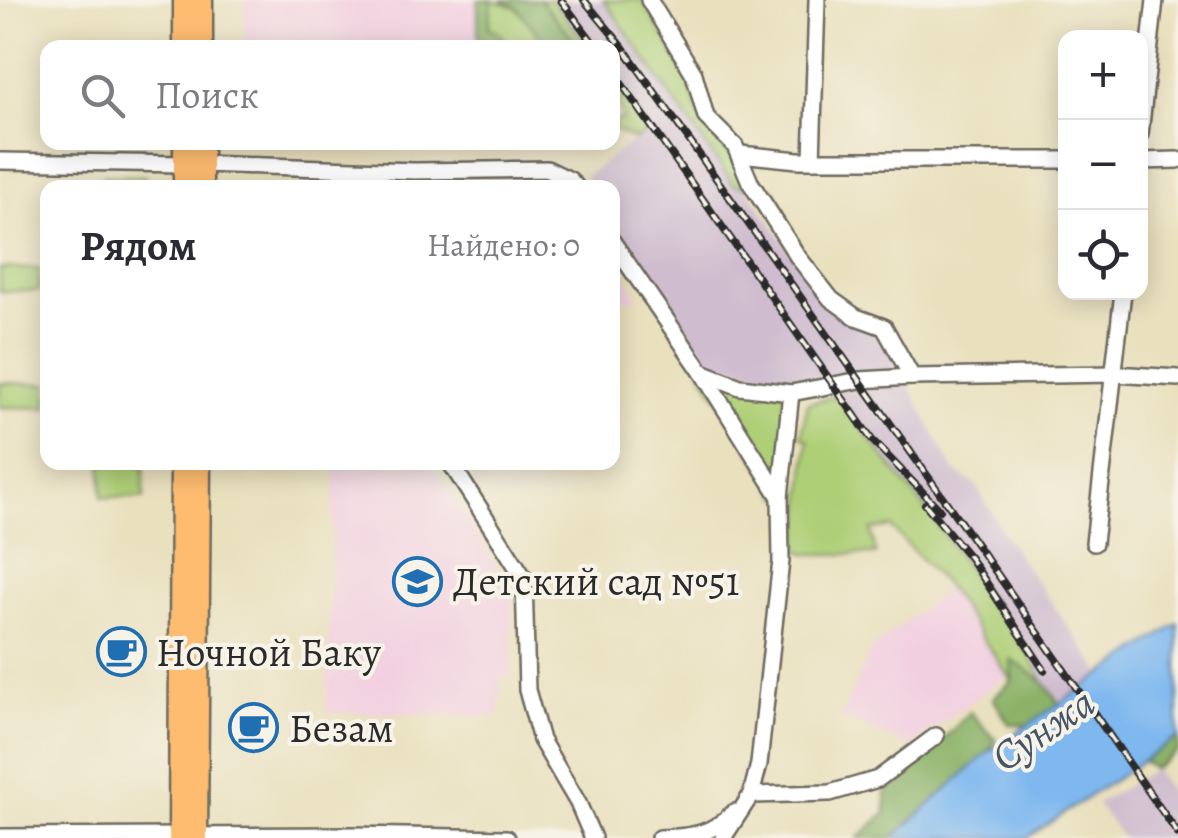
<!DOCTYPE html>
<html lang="ru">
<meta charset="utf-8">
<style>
body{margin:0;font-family:Alegreya,serif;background:#f2f2f3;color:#2b2b33}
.controls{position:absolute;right:30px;top:30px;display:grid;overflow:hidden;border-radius:20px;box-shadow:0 5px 25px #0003}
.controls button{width:90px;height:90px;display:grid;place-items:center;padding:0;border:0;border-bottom:2px solid #e1e1e2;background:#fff;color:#2b2b33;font:50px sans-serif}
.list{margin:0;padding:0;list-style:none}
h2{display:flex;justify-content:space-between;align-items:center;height:130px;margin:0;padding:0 40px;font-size:42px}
h2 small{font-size:32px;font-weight:400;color:#7c7c81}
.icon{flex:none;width:55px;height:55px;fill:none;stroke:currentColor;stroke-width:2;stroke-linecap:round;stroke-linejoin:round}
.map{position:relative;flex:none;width:1178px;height:838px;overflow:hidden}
.search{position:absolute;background:#fff;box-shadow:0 5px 25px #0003;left:40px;top:40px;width:580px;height:110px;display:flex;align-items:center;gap:25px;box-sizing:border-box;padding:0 35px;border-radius:20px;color:#7c7c81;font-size:38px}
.panel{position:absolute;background:#fff;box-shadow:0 5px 25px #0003;left:40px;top:180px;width:580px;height:290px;border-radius:20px}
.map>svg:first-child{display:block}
</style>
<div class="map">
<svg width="1178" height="838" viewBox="0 0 1178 838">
<rect width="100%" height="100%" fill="#f7f3e8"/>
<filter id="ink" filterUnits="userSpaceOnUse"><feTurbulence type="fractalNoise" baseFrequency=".01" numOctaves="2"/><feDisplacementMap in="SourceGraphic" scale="20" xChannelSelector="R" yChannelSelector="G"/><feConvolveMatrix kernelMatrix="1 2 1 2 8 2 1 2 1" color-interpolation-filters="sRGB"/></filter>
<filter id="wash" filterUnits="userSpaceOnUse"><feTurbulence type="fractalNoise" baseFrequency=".0048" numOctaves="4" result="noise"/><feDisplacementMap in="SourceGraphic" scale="40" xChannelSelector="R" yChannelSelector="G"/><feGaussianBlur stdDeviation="2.25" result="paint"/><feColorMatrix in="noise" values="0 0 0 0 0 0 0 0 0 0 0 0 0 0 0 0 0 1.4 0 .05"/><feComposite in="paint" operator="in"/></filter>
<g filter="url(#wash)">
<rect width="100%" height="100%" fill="#e9e0bd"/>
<g fill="#f2cfe0">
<rect x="245" y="0" width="233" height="47"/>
<polygon points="537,176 559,187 429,188 429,181 433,179"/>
<polygon points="612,255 617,261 639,300 613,299"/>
<polygon points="335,463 432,463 512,590 511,675 501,676 499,716 326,712"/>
<polygon points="948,588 1007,676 910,746 841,717 871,649"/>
</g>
<g fill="#cfbdcf">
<polygon points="553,0 604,0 733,184 746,187 827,304 881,333 954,471 976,485 1007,540 1102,674 1059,704 932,517 868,441 823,377 778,378 712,362 695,353 613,220 612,188 592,187 585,176 647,131 613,80 612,48 589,47"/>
<polygon points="1154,769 1178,803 1178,838 1122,838 1097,804"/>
</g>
<g fill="#afcf77" stroke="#6d7d51" stroke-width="2.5">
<polygon points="492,0 516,7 549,47 510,47 497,31 489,28"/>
<polygon points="540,0 552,0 589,47 580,47"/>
<polygon points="604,0 642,0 688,77 701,122 735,160 746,187 733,184"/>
<polygon points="612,80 648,131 635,140 613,129 613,121 623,120"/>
<rect x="103" y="176" width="42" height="11"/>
<polygon points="0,268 39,269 39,291 0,291"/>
<polygon points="702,372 791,393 780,497"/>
<polygon points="0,383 47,384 47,408 0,407"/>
<polygon points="836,396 932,517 1031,658 1043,681 1012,660 1012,681 948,588 891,527 871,530 876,554 807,554 798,550 808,439 801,436 808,403"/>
<polygon points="102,463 144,463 144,498 102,497"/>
</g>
<g fill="#8bb268" stroke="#5b6e4a" stroke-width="2.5">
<polygon points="478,0 492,0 489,28 497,31 510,47 478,47"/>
<polygon points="501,0 540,0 580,47 549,47 516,7"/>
<polygon points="1011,660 1043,681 1059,704 1028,725 1009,724 993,698 1012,681"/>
<polygon points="970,712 996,740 988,752 893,838 858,838 886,813 886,792 903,781"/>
<polygon points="1178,737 1178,751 1154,769 1143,761"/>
</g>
<polygon fill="#7eb8ef" stroke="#54728d" stroke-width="2.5" points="1178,623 1178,737 1027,838 893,838 988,752"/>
</g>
<g filter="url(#ink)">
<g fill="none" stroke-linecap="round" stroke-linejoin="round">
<defs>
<g id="minor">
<polyline points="649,0 694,74 706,117 735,146 750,182 798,257 831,299 856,317 884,327 912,377"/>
<polyline points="1140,134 1155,0"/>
<polyline points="740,154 798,160 1066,160"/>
<polyline points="812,160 817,0"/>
<polyline points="0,161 184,164"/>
<polyline points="1140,161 1178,160"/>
<polyline points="202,164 415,171 547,169 570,180 577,188"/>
<polyline points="612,241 702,372 780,497"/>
<polyline points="702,372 740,387 791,393 860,380 912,377 1115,374 1178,378"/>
<polyline points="450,462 524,578 527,690 541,740 578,803 593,838"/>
<polyline points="1094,543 1123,292"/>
<polyline points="751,795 830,793 878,779 936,736"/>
<polyline points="0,837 353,835 507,838"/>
<path d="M659 838C691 837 711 835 734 812"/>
<polyline points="723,838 751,795 759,764 781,561 780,497 791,393"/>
</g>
<g id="major">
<polyline points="184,0 184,48"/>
<polyline points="202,0 202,48"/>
<polyline points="184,188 184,142"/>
<polyline points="202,188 202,142"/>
<polyline points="179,838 181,462"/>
<polyline points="197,838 200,462"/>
</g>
</defs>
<use href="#minor" stroke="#6e6a5e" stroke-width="20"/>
<use href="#major" stroke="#6e6a5e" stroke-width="25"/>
<use href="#minor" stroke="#fff" stroke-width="15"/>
<use href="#major" stroke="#fdbc6f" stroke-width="20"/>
<defs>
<g id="rail">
<polyline points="561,0 597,48"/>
<polyline points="584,0 622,46 998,575 1178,834"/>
<polyline points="612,70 872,440 940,510"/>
<polyline points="925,504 970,558 1044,670"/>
</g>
</defs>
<use href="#rail" stroke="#2b2b2b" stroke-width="8"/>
<use href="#rail" stroke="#f7f3e8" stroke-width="4" stroke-dasharray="11" stroke-linecap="butt"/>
</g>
</g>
<defs>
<symbol id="school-ring" viewBox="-11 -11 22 22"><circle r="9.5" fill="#f7f3e8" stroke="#1f6fb2" stroke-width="1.5"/><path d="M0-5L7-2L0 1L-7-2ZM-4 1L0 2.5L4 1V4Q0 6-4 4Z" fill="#1f6fb2"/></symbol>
<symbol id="cafe-ring" viewBox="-11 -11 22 22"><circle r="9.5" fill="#f7f3e8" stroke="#1f6fb2" stroke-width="1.5"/><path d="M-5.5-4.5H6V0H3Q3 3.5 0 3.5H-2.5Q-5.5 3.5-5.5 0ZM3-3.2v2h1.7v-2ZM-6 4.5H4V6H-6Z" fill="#1f6fb2"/></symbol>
</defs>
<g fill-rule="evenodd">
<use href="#school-ring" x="390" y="554" width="55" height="55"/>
<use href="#cafe-ring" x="94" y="624" width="55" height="55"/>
<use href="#cafe-ring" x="226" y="700" width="55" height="55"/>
</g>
<g text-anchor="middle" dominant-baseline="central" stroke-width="8" stroke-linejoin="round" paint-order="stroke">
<g font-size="40" fill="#2b2b2b" stroke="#f7f3e8" text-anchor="start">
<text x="453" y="581">Детский сад №51</text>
<text x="156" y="652">Ночной Баку</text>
<text x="289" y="728">Безам</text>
</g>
<g font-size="42" font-style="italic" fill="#456" stroke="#f7f3e8">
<text transform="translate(1043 729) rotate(-34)">Сунжа</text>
</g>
</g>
</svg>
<div class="controls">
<button>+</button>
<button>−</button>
<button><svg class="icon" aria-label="locate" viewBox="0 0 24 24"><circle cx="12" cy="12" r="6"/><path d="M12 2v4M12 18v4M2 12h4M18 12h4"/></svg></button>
</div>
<div class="search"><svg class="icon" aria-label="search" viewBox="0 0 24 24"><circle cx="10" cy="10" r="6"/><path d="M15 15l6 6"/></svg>Поиск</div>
<section class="panel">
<h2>Рядом<small>Найдено: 0</small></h2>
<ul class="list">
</ul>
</section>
</div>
